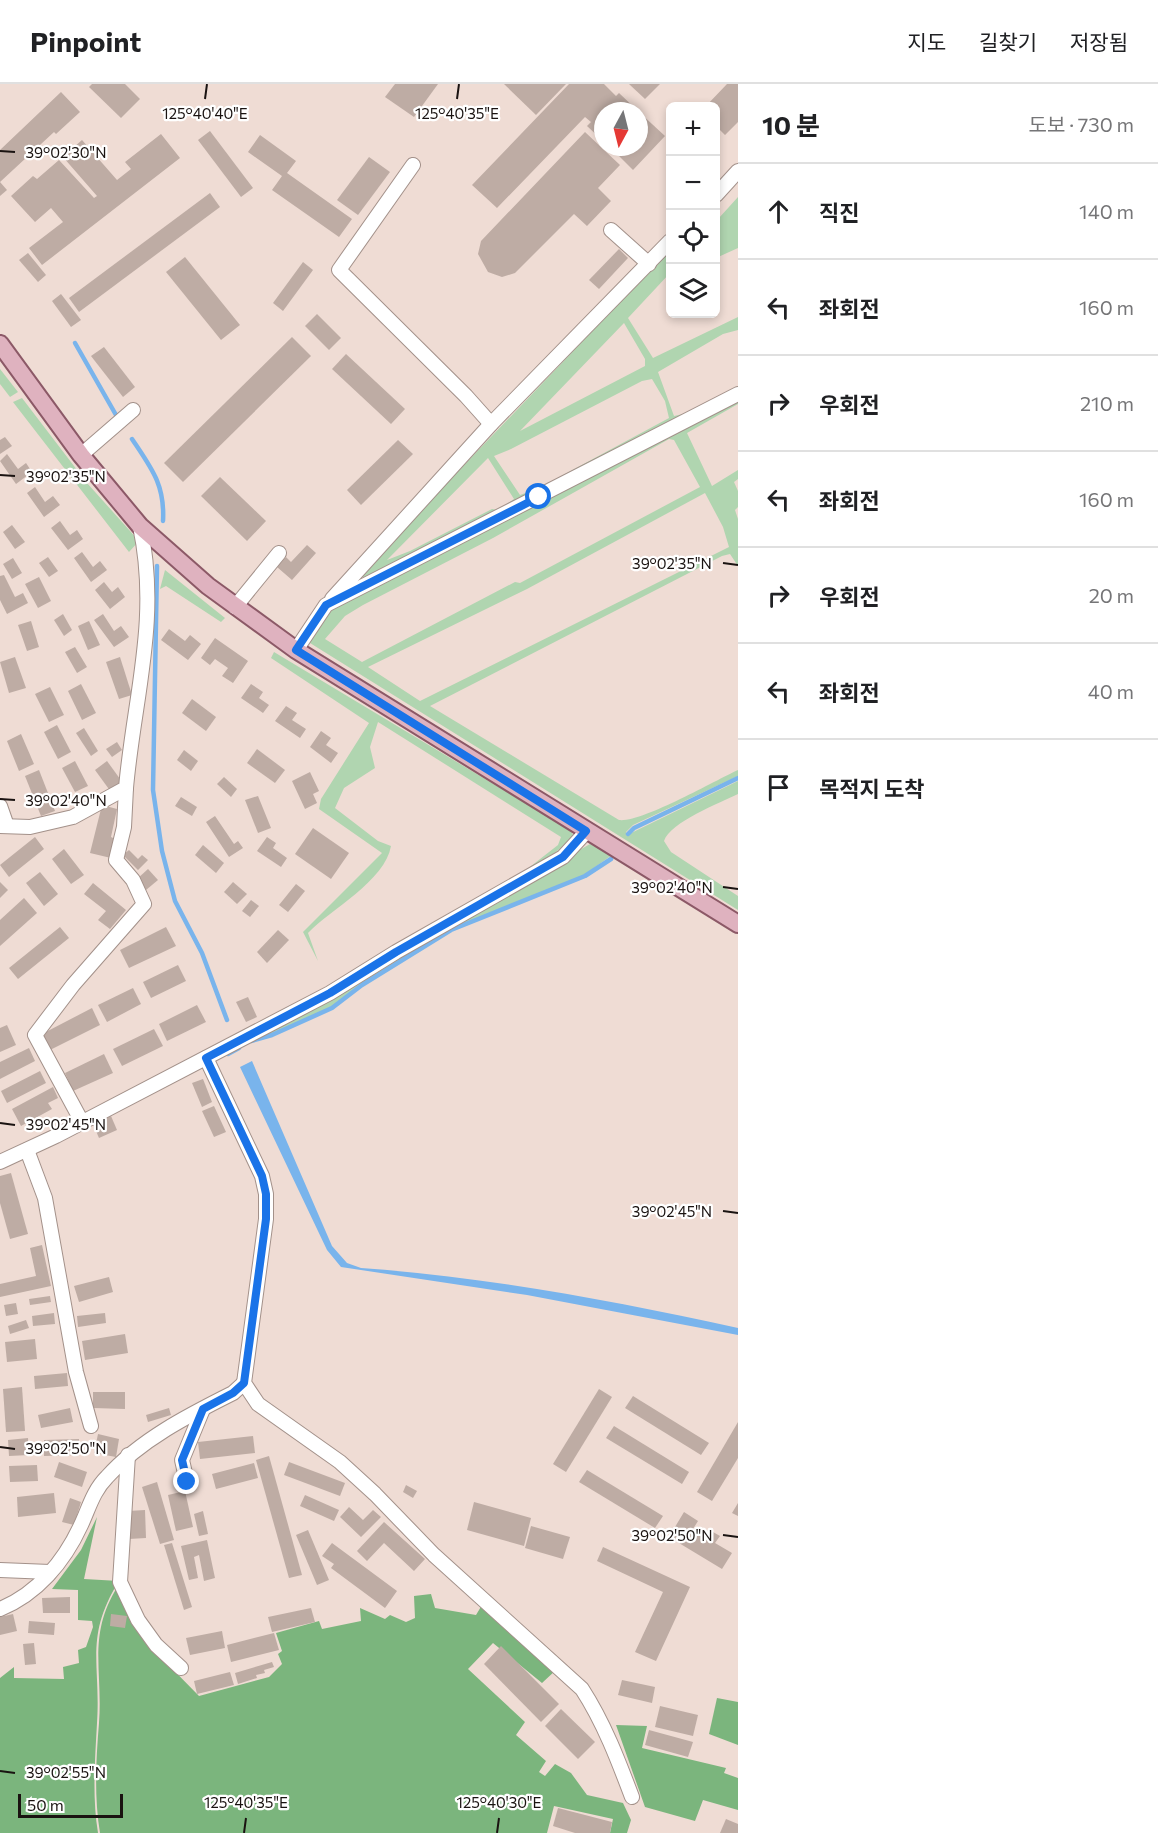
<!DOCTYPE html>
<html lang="ko">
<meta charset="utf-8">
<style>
body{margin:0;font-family:Commissioner,"Noto Sans KR",sans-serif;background:#f6f6f6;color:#202124}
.controls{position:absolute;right:18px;top:18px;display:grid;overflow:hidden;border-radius:9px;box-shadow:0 3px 9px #0003}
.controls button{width:54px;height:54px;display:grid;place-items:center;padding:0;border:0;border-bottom:2px solid #e0e0e0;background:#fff;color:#202124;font:30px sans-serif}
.compass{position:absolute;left:594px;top:18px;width:54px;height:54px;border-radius:50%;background:#fff;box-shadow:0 3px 9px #0003;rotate:187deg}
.scale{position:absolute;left:18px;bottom:15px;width:105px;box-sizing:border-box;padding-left:6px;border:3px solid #1a1311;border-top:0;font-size:16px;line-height:21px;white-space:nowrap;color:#1a1311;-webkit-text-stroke:4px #fff;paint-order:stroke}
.stop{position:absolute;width:18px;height:18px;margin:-14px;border:4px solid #1a73e8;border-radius:50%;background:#fff}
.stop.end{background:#1a73e8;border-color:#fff;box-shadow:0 2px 6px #0008}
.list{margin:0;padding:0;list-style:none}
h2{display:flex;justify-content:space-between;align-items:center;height:78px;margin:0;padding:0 24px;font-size:26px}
h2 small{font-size:20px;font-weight:400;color:#757577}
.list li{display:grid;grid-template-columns:39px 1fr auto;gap:18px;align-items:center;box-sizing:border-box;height:96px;padding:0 24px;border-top:2px solid #e0e0e0}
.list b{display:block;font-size:22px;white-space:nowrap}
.list em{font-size:20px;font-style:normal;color:#757577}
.icon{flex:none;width:33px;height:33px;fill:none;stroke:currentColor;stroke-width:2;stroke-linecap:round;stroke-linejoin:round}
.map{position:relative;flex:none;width:738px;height:1749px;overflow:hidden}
header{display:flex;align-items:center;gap:36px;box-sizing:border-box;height:84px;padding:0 30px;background:#fff;border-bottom:2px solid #e0e0e0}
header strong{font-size:28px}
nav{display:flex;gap:33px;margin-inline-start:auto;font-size:21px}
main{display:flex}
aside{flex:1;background:#fff}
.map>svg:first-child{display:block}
</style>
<header>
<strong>Pinpoint</strong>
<nav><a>지도</a><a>길찾기</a><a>저장됨</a></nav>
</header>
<main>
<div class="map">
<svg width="738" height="1749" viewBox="0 0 738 1749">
<rect width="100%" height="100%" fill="#efdcd4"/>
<g fill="#b0d5b0" fill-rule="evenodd">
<polygon points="738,113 738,164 716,174 716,131 719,134"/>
<path d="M670 166V189L628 234 653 274 738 233V246L723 250 658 288 674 332 688 329 738 302V307L363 496V490L378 471ZM624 239 645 275V282L520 347ZM652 295 665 317 669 334 539 404 520 411 494 372 511 365 642 297ZM488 374 514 415 498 426 492 425 410 467 387 476Z"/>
<polygon points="0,285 18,308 10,313 0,300"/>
<polygon points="22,314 87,399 139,457 129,468 13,318"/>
<path d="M738 315V320L687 349 712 402 738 386V395L734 398 738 407V423L735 426 738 435V482L730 470 722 472 430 622 619 736C641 739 714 697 738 686V692L633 741 626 748 627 751 738 697V710C720 719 670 738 664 757L671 768 738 812V826L310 559 311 552 327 528ZM669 355 674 356 700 403 520 499 515 498 362 578 325 555 345 532 363 521 493 454ZM705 409 723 443 729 463 420 617 368 583 527 505Z"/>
<polygon points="165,486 225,534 221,538 166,502 160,505"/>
<path d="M274 568 570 746 574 752 556 768 526 786 558 761 561 753 378 638 370 663 375 684 344 704 335 724 378 757 391 762C385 797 331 825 308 849L318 877 303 848 382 769 319 725 321 715 369 639 271 574Z"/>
<polygon points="590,760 612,771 584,791 442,850 361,901 332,923 272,950 250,956 223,973 222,971"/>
</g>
<g fill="#7bb57d">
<path d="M97 1433 84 1495 119 1497C84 1553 101 1580 97 1639 95 1676 92 1712 98 1749H0V1594L14 1583V1594L64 1595 63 1583 79 1579 78 1566 86 1563 93 1543 92 1537 78 1536V1506L52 1505 81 1466Z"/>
<path d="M118 1502 126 1519 123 1522 136 1537 146 1558 199 1612 269 1593 282 1580 278 1570 282 1567 276 1549 319 1537 322 1545 361 1537 360 1524 385 1535 390 1531 406 1538 415 1534 414 1512 431 1510 435 1524 476 1531 482 1521 556 1586 542 1599 493 1559 468 1585 525 1638 516 1651 546 1677 539 1688 545 1692 555 1680 571 1689 587 1711 623 1719 631 1736 627 1749H610L613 1735 554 1722 547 1749H100C94 1712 96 1676 99 1639 103 1586 87 1551 118 1502Z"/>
<polygon points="717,1614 738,1618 738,1661 709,1650"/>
<polygon points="616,1641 647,1642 642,1664 726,1684 724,1689 738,1694 738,1726 703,1716 695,1737 645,1723"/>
</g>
<path fill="#79b4ec" d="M252 977 332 1162 347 1179 361 1184C488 1193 614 1217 738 1244V1251L527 1211 341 1183 327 1166 240 983Z"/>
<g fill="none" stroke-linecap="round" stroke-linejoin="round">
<g stroke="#79b4ec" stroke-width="4.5">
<polyline points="75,259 116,331"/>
<path d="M132 355C152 385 165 401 163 437"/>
<polyline points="157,482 153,706 162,767 175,817 202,869 227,936"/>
<polyline points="628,750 634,744 738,694"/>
<polyline points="251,957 272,951 332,924 362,901 451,846 585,792 611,775"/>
<polyline points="228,970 239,964"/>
</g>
</g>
<g fill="#beaca4">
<polygon points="92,0 125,0 140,15 121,34 89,3"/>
<polygon points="395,0 438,0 414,33 385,13"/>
<polygon points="504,0 566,0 536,31"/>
<polygon points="569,0 604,0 616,12 619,9 638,27 603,27 603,57 587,42 591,38 585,33 497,124 472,101"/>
<polygon points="629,0 660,0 645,15"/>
<polygon points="727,0 738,0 738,38 725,51 716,42 716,22 706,22"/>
<polygon points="61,8 80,28 56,50 54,48 0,98 0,66"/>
<polygon points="639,28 665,52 633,86 610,63 639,63"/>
<polygon points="210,47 253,104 241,113 198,56"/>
<polygon points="585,48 620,81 598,104 611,117 587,142 574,130 515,189 502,193 488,188 478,170 481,157"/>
<polygon points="161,50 180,74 42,181 29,164 63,138 51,124 35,138 11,112 33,92 37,95 59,76 94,114 97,112 63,73 82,56 117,96 131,85 125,78"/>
<polygon points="260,51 296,77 287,89 352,135 339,153 272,106 282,92 248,68"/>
<polygon points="369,73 390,88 358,131 337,116"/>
<polygon points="0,98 7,106 0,112"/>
<polygon points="210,109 220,123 79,228 69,214"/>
<polygon points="619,165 628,174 599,205 589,196"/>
<polygon points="28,169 46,191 38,198 19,176"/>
<polygon points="185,173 240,241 221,256 166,188"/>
<polygon points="303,178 313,186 283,227 273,219"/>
<polygon points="61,210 81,236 71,243 52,217"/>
<polygon points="317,230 341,254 329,266 305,242"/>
<polygon points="292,253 311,272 183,398 164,379"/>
<polygon points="104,263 135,303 123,313 91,272"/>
<polygon points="346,270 405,325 391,340 332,285"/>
<polygon points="5,353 12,362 0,370 0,356"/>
<polygon points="398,356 413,370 361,421 347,406"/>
<polygon points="7,370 18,385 26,379 32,388 16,400 0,377"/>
<polygon points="220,393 266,437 247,457 201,412"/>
<polygon points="35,403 45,418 53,412 60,421 44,433 27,409"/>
<polygon points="60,437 70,451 77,446 83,455 68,466 51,444"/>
<polygon points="12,441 25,458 15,465 3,448"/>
<polygon points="307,461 316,469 292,496 277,483 286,473 291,478"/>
<polygon points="82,468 93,483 100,477 107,486 91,498 74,474"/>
<polygon points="48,473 58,487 49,493 39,479"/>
<polygon points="13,474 22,489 12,495 3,480"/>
<polygon points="4,491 15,513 23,509 28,519 7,530 0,516 0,492"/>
<polygon points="39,493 51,517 38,524 25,500"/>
<polygon points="104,498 112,508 118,503 125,513 110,525 95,506"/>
<polygon points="63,530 72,546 64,552 54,536"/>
<polygon points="103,530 114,547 121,542 129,553 114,563 94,536"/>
<polygon points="31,537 39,563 27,567 18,541"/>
<polygon points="89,537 100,561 88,566 78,542"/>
<polygon points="169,545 185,557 190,551 201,560 188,576 161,556"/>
<polygon points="215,554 248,577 233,599 222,592 228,584 215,575 210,581 201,574"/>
<polygon points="75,563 87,583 77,589 65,568"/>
<polygon points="15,573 26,604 9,609 0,578"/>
<polygon points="120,573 132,611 119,615 106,578"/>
<polygon points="81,600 96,629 82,636 68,607"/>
<polygon points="251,600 263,608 259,614 269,621 263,629 241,614"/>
<polygon points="50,603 64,631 49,638 35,610"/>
<polygon points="192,615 216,633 206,647 182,629"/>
<polygon points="286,622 297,629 292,636 306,645 300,654 275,637"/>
<polygon points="57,641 71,668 58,675 44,648"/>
<polygon points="84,644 98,667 91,672 76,649"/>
<polygon points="321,647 331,654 326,661 338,669 331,679 310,663"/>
<polygon points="21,650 34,680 19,687 7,657"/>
<polygon points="117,658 122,666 112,673 106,665"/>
<polygon points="257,665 285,686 275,699 247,679"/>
<polygon points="184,666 198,677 191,687 177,676"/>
<polygon points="75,677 88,702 75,708 62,684"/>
<polygon points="107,677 123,699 111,708 95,686"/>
<polygon points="39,686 55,727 41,732 25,692"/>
<polygon points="310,688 319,707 313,710 317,719 305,725 292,697"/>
<polygon points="224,693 237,705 231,713 217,700"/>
<polygon points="258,712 271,744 258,749 245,716"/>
<polygon points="181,713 197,723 192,732 175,722"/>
<polygon points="102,721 117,725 111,753 115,755 111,774 90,769"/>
<polygon points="215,732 234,760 238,757 243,764 229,773 206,738"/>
<polygon points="313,744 349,769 331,795 295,770"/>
<polygon points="35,753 44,765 9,793 0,781"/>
<polygon points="267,753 276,759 273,764 287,774 281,783 257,767"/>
<polygon points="203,761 224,779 216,789 195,771"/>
<polygon points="64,765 84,791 71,800 52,775"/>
<polygon points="129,766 138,775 142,771 148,776 138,786 123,771"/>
<polygon points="148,785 158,796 146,806 137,795"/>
<polygon points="40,788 58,810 44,822 26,799"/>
<polygon points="0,798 8,806 0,814"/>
<polygon points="233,798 247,810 237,820 224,808"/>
<polygon points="93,799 126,826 110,845 98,836 106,827 84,810"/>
<polygon points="296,800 305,807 288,828 279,821"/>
<polygon points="24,814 37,829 0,862 0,836"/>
<polygon points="251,816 259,822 250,833 242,827"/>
<polygon points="60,843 69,854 18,895 9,884"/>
<polygon points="166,843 176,862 129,884 120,866"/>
<polygon points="278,846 289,856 267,879 257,868"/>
<polygon points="178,881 186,897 151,914 143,898"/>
<polygon points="133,904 141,920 107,938 98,921"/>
<polygon points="248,913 257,933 246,938 236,918"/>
<polygon points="197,921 206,938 167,957 159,940"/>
<polygon points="92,924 100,941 50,966 42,950"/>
<polygon points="7,941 16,961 0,968 0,944"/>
<polygon points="154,945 163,962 122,982 113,965"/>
<polygon points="29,964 35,977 0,995 0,978"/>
<polygon points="104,970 113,989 73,1007 65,989"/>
<polygon points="40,987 46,999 7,1019 1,1007"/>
<polygon points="203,995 212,1018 202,1023 192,999"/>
<polygon points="53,1003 58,1014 48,1019 52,1025 21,1042 12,1025"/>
<polygon points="214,1022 226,1048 214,1053 202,1027"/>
<polygon points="111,1032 117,1046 99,1054 93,1040"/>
<polygon points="11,1089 28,1150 10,1155 0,1119 0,1092"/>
<polygon points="42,1161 51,1202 0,1213 0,1200 36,1192 30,1164"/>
<polygon points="109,1193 113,1208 79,1218 74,1202"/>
<polygon points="50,1212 51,1218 30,1221 29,1215"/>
<polygon points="16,1219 18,1230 6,1232 4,1221"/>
<polygon points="54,1229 55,1240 33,1242 32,1232"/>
<polygon points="105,1229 106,1239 78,1243 77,1232"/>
<polygon points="26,1236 29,1244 10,1250 8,1242"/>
<polygon points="125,1250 128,1269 85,1276 82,1257"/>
<polygon points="35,1255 37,1275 7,1278 5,1258"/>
<polygon points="67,1289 68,1302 35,1305 34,1292"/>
<polygon points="22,1303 25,1347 6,1348 3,1305"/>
<polygon points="599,1305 612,1313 566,1388 553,1380"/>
<polygon points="93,1308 125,1308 125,1325 93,1324"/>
<polygon points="633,1312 709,1359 701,1371 625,1324"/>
<polygon points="70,1324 73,1338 41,1344 38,1331"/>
<polygon points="169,1324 171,1331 148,1338 146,1331"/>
<polygon points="738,1338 738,1374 712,1417 697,1408"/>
<polygon points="614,1342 689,1388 682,1400 606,1354"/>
<polygon points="98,1350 119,1355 116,1373 94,1369"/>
<polygon points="253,1352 255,1369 200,1375 198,1358"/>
<polygon points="28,1354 29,1371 9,1372 8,1356"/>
<polygon points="79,1355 79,1371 44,1372 44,1356"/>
<polygon points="269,1372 302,1491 289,1494 256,1376"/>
<polygon points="59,1378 87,1388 82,1403 54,1393"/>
<polygon points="289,1378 345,1399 340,1412 284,1391"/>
<polygon points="254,1379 258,1394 216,1405 212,1390"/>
<polygon points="37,1381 38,1397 10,1398 9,1382"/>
<polygon points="587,1386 663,1432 655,1444 579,1398"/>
<polygon points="157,1398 174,1456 160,1460 142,1403"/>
<polygon points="406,1401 417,1407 413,1414 403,1408"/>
<polygon points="185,1407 193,1443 176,1447 168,1411"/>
<polygon points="54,1409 56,1429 18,1433 17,1413"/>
<polygon points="305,1411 339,1426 334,1437 300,1422"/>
<polygon points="70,1414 81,1418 74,1441 62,1438"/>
<polygon points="474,1418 531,1434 524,1462 467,1446"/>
<polygon points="738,1419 738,1432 732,1429"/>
<polygon points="349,1423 363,1436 373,1426 381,1433 361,1453 340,1433"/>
<polygon points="145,1426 146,1454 129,1455 128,1427"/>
<polygon points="203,1427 208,1450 199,1452 194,1430"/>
<polygon points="684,1428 698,1437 693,1445 708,1454 713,1448 720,1452 715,1459 732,1469 722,1485 669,1453"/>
<polygon points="384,1438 425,1475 414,1487 384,1459 367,1477 357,1467"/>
<polygon points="531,1442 570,1453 563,1475 525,1464"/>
<polygon points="308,1446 329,1496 317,1501 296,1451"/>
<polygon points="207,1456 215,1494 204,1497 199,1471 194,1473 198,1494 189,1496 181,1462"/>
<polygon points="172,1459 192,1523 184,1526 164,1461"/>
<polygon points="332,1459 397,1507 385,1524 331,1484 334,1480 322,1472"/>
<polygon points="603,1463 690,1503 656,1577 635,1568 663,1508 597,1477"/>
<polygon points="70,1513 70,1529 43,1529 42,1514"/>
<polygon points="311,1524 315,1538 272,1548 268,1533"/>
<polygon points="13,1530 17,1547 0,1551 0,1533"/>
<polygon points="111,1530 127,1532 125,1544 110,1542"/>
<polygon points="29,1537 55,1539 54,1551 28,1549"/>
<polygon points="222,1547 225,1564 190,1571 186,1554"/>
<polygon points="274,1549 279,1566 231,1578 227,1561"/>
<polygon points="34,1559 36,1580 25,1581 23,1560"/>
<polygon points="501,1562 559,1620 541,1638 484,1580"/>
<polygon points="272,1578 274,1583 264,1586 265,1589 256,1591 257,1594 238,1600 235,1589"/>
<polygon points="230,1588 234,1601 197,1610 194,1597"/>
<polygon points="622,1596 655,1603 652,1619 618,1611"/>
<polygon points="660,1622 698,1631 693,1652 655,1643"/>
<polygon points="561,1625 595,1658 578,1675 545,1642"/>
<polygon points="649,1646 693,1658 688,1673 645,1661"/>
<polygon points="558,1724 612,1738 610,1749 575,1749 553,1742"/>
<polygon points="726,1735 738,1740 738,1749 720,1749"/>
</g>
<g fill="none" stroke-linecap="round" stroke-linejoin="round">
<defs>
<g id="minor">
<polyline points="413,81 339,186 466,312 491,340"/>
<polyline points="716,111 738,87"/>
<polyline points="611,146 649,180"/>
<polyline points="81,371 133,326"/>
<polyline points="332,515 491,340 670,157"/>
<polyline points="235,523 279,469"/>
<polyline points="296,566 326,521 738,310"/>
<polyline points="0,722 7,742"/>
<path d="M0 742 30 743 73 733 126 704C134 613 160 535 140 442"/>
<path d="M206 974 262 1092 266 1110V1135L244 1299 258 1320 340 1378 375 1410 434 1471 582 1605C604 1639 618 1676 632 1713"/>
<polyline points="82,1038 35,951 73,901 144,820 133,796 116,776 124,743 126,704"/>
<polyline points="27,1066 45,1114 76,1288 91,1342"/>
<polyline points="0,1078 56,1052 330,909 396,868 563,773 587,747"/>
<polyline points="128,1371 120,1498 138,1536 156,1561 181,1584"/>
<polyline points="187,1398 182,1376 203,1325"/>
<polyline points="0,1486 50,1488"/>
<path d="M0 1525C37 1510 64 1478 81 1441 89 1424 93 1407 107 1393 140 1356 189 1331 233 1309L244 1299"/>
</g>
<polyline id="major" points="0,260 81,371 140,442 208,502 296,566 738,840"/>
</defs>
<use href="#minor" stroke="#a3918a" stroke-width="16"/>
<use href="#major" stroke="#8c5967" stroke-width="20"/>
<use href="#minor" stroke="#fff" stroke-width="14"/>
<use href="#major" stroke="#dfb2bf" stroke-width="16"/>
</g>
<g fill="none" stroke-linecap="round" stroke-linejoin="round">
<polyline stroke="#1a73e8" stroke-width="8" points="187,1398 182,1376 203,1325 233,1309 244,1299 266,1135 266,1110 262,1092 206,974 330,909 396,868 563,773 586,747 296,566 326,521 539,413"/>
</g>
<path fill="none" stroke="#1a1311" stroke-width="2" d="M205 15 207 0M457 15 459 0M0 67 15 68M0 391 15 392M723 479 738 481M0 715 15 716M723 803 738 805M0 1039 15 1041M723 1127 738 1129M0 1363 15 1365M723 1451 738 1453M0 1687 15 1689M244 1749 246 1734M497 1749 499 1734"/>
<g font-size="15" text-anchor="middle" fill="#1a1311" stroke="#fff" stroke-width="4.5" stroke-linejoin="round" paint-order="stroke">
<text x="205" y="35">125°40'40"E</text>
<text x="457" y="35">125°40'35"E</text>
<text x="66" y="74">39°02'30"N</text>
<text x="66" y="398">39°02'35"N</text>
<text x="672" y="485">39°02'35"N</text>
<text x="66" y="722">39°02'40"N</text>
<text x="672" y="809">39°02'40"N</text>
<text x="66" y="1046">39°02'45"N</text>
<text x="672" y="1133">39°02'45"N</text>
<text x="66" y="1370">39°02'50"N</text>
<text x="672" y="1457">39°02'50"N</text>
<text x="66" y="1694">39°02'55"N</text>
<text x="246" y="1724">125°40'35"E</text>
<text x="499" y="1724">125°40'30"E</text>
</g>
</svg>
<div class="controls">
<button>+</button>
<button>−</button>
<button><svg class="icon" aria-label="locate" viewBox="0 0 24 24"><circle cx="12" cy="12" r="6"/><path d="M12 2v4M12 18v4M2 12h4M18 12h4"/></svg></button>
<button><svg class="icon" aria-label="layers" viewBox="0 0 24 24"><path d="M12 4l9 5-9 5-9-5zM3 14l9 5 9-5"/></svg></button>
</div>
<svg class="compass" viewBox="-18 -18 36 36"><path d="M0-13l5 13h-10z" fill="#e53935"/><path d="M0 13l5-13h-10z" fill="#757577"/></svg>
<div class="scale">50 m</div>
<div class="stop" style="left:539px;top:413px"></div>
<div class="stop end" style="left:187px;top:1398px"></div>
</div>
<aside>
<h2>10 분<small>도보 · 730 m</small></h2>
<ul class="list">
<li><svg class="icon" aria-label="ahead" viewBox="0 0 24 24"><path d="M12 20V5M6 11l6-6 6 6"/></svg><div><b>직진</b></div><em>140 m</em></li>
<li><svg class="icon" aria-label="left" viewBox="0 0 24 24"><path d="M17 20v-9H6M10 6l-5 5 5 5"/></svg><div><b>좌회전</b></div><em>160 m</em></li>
<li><svg class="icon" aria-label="right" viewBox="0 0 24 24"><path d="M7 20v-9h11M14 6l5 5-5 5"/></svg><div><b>우회전</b></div><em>210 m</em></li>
<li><svg class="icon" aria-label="left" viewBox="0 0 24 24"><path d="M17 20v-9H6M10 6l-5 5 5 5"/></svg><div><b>좌회전</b></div><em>160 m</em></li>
<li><svg class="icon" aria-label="right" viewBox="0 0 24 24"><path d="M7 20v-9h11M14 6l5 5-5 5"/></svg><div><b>우회전</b></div><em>20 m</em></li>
<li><svg class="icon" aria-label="left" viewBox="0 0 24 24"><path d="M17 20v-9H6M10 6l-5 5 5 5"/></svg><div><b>좌회전</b></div><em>40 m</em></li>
<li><svg class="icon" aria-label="arrive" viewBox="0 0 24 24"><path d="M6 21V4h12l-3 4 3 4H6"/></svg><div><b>목적지 도착</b></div></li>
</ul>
</aside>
</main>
